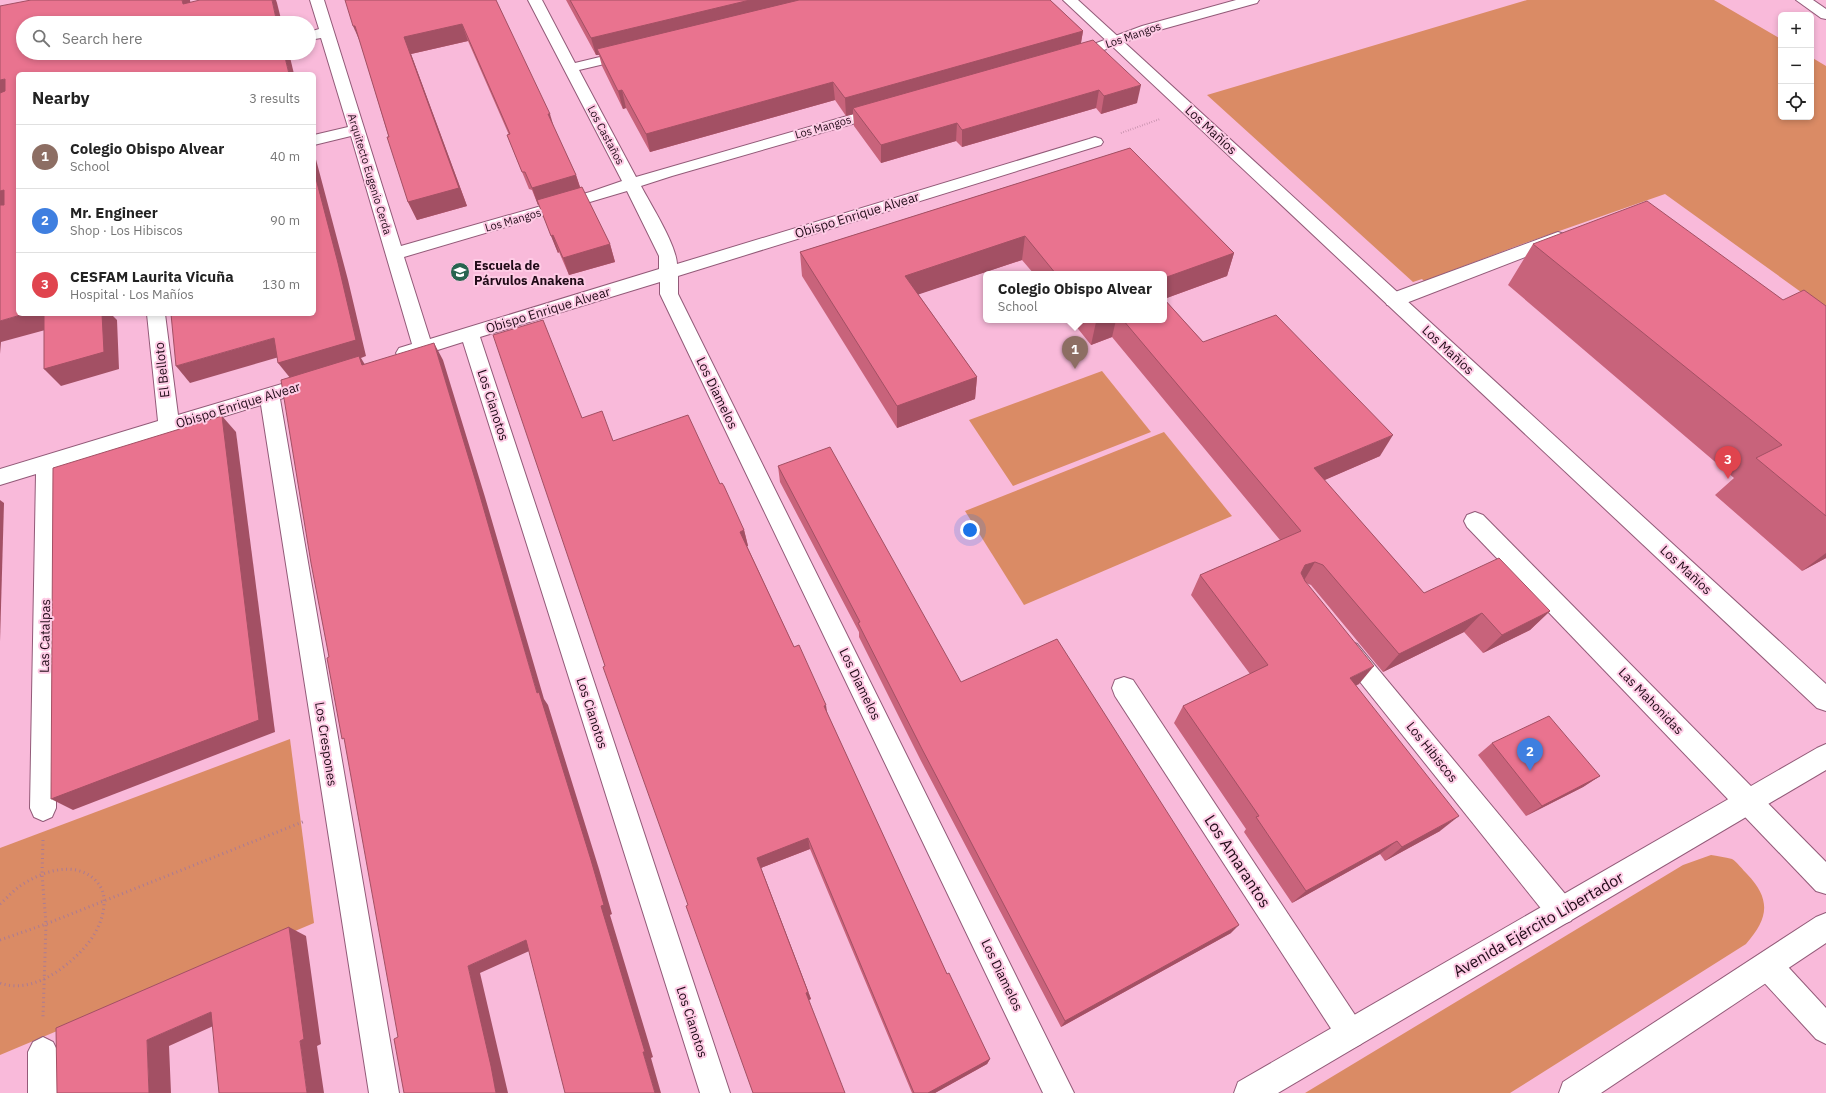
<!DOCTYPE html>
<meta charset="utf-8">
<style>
body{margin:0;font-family:"IBM Plex Sans",sans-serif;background:#f2f2f2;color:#222}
.controls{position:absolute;right:12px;top:12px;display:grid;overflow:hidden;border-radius:6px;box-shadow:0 2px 6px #0003}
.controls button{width:36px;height:36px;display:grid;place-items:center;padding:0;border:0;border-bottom:1px solid #e0e0e0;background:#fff;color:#222;font:20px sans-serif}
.you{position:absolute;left:970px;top:530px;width:14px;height:14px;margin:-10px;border:3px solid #fff;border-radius:50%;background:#1a73e8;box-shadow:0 0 0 6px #1a73e833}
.badge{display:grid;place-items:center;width:26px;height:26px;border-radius:50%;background:#0b8043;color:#fff;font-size:13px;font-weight:700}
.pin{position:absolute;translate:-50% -33px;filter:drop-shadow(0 1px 2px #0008)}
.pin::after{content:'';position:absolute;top:21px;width:14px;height:12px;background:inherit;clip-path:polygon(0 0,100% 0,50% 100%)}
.popup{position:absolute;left:983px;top:271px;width:184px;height:52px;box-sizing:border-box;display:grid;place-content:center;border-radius:6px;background:#fff;filter:drop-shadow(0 1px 3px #0005);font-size:13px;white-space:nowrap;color:#767676}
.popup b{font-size:15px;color:#222}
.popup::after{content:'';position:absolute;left:50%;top:100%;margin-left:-8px;border:8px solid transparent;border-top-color:#fff}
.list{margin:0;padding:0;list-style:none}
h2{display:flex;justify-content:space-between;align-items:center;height:52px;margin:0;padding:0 16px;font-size:17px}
h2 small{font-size:13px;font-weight:400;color:#767676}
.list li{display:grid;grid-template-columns:26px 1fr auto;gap:12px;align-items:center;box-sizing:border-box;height:64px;padding:0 16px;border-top:1px solid #e0e0e0}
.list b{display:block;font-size:15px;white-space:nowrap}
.list p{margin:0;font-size:13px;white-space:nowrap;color:#767676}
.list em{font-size:13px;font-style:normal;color:#767676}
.icon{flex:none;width:22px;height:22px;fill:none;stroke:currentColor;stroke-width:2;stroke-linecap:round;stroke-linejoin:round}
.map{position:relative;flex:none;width:1826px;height:1093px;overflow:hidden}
.search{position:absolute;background:#fff;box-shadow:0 2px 6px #0003;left:16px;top:16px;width:300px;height:44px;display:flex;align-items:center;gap:10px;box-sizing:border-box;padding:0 14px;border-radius:22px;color:#767676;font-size:15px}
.panel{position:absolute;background:#fff;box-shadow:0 2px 6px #0003;left:16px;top:72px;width:300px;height:244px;border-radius:6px}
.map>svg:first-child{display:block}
</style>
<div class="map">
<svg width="1826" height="1093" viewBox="0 0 1826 1093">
<rect width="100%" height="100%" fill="#f9bada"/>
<g fill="#da8b65">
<polygon points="1527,0 1714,0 1781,39 1781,117 1811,117 1811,57 1826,66 1826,310 1665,194 1525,243 1424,281 1422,279 1413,282 1207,95"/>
<polygon points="1102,371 1151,432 1013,486 969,420"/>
<polygon points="1164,432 1232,516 1024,605 965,511"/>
<polygon points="290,739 314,923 0,1055 0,848"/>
<path d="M1711 855C1717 856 1725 857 1732 859 1737 862 1743 870 1747 874 1772 900 1768 919 1746 944L1510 1093H1305L1683 865Z"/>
</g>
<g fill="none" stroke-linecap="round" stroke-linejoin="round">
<defs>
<polygon id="service" points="1558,232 1564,234 1567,238 1564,242 1401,305 1394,306 1387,305 1385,300 1387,295"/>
<g id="minor">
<path d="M310 0H324L401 246 590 192 622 181 528 0H542L575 63 629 50 634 51 636 54 634 57 579 70 636 177 875 108H887L889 111 887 114 672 176 641 186C651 205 676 244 677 264L1089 139 1095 137 1101 139 1103 142 1101 145 678 276V294L1074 1093H1043L660 294V282L480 337 730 1093H700L463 342 406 360 399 358 396 353 399 348 412 344 351 136 314 145V135L348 127 321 38 309 40V32L319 29ZM627 191 659 256V269L430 339 404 257Z"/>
<polygon points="1236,0 1259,0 1257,3 1152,32 1077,60 1067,60 1065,57 1067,54 1142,26"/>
<polygon points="1796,0 1813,0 1826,9 1826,19 1821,18"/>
<polygon points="147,314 165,314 178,415 312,375 319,377 322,382 319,387 280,399 399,1093 369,1093 261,405 57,468 56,808 52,817 43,821 34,817 30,808 36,474 0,485 0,469 158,421"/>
<polygon points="1475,512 1483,515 1826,862 1826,894 1816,891 1467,527 1464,521 1467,515"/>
<polygon points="1349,641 1357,644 1571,901 1575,911 1571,921 1561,925 1551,921 1341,658 1337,651 1341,644"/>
<polygon points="1124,677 1133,680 1361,1024 1366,1034 1361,1044 1351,1049 1341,1044 1115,696 1112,688 1115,680"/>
<polygon points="1768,952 1778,956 1826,1008 1826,1044 1816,1039 1758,976 1754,966 1758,956"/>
<polygon points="43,1037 53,1042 58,1052 58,1093 28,1093 28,1052 33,1042"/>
</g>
<polygon id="tertiary" points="1063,0 1078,0 1826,684 1826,711 1817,708"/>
<g id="secondary">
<polygon points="1826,744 1826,770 1278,1093 1234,1093 1238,1082 1817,748"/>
<polygon points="1826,913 1826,943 1601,1093 1559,1093 1563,1082 1816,917"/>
</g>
</defs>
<use href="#service" stroke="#925a78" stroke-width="2"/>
<use href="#minor" stroke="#925a78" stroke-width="2"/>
<use href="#tertiary" stroke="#925a78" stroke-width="2"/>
<use href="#secondary" stroke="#925a78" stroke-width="2"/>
<polyline stroke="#ab7b94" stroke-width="2" stroke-dasharray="0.5 2" stroke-linecap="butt" points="1121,133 1160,119"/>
<g stroke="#ab7b94" stroke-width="3" stroke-dasharray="1 3.5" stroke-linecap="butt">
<polyline points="43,840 42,874 46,924 43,1017"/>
<path d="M0 904C7 898 13 891 20 886 41 872 73 860 94 879 100 884 104 892 104 900 105 931 79 957 55 973 38 983 20 990 0 983"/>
<polyline points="0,940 46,924 305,821"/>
</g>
<use href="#service" fill="#fff" fill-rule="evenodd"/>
<use href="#minor" fill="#fff" fill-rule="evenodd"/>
<use href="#tertiary" fill="#fff" fill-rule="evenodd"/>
<use href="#secondary" fill="#fff" fill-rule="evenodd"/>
</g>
<g fill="#c8637b">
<polygon points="496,0 555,130 576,175 580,187 610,244 615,262 569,275 559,252 558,253 539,205 538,205 532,190 529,189 507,135 509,135 468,41 411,54 467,206 417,220 408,202 360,41"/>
<polygon points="566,0 1050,0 1083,31 1081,43 1137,103 1101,114 1096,108 962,147 956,141 881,163 854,126 853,114 846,116 835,100 650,152 626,108 623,109 602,66 599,55 596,55"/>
<polygon points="1130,148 1234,253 1227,276 1164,299 1203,342 1380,456 1324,480 1424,593 1550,611 1530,630 1483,653 1464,632 1383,672 1311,585 1306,583 1359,684 1356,685 1440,831 1385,861 1380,854 1292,903 1244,832 1246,829 1174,723 1183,706 1250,674 1191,595 1200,575 1280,540 1112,337 1091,345 1071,320 1164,320 1164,274 1034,274 1022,260 918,294 977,377 975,399 897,428 802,276 800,252"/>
<polygon points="1533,244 1783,300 1826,306 1826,558 1802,571 1715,495 1734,478 1508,285"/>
<polygon points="582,418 613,441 720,484 744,530 748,546 747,546 794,647 828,715 947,974 990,1059 987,1064 935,1093 912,1093 810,849 761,868 811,999 809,1000 605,666"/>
<polygon points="778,466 961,682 1231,933 1061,1027 921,761 859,637 859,632 780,482"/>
<polygon points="1492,743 1600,776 1583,787 1526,816 1478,755"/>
</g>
<g fill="#a35064">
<polygon points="182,0 190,0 193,21 183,4"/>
<polygon points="272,0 276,0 277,3 282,23 277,23"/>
<polygon points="750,0 824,0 597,49 599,55 596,55 591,38"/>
<polygon points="462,24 468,41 411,54 467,206 417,220 408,202 404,37"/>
<polygon points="353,26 355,26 361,44"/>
<polygon points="1083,31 1080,48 853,108 853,114 846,116 845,98"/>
<polygon points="125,53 208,53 134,74 122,57"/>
<polygon points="284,53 289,53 294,74 289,74"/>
<polygon points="5,79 18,96 0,101 0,80"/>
<polygon points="833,82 835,100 650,152 646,134"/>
<polygon points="1141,85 1137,103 1101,114 1104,96"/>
<polygon points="622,90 626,108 623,109 618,91"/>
<polygon points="1099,90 1096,108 962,147 962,130"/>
<polygon points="548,114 550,114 555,131"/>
<polygon points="957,123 956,141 881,163 881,145"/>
<polygon points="314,152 348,280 366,356 361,358 370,373 291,379 278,363 314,171"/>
<polygon points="576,175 582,193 538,205 532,188"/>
<polygon points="4,190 18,207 0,212 0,191"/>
<polygon points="553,235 559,252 558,253 551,236"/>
<polygon points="1025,236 1022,260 905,299 905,276"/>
<polygon points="610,244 615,262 569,275 563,258"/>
<polygon points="1234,253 1227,276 1164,299 1164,278"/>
<polygon points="24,314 49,314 60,326 1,342 0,354 0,321"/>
<polygon points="102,314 113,314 113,316 117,320 119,369 61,386 44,369"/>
<polygon points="1100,320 1116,320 1112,337 1091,345 1096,322"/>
<polygon points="274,338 286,355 190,383 176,366"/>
<polygon points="434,343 443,360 485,497 544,699 548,705 599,869 612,914 610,915 653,1057 651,1058 661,1093 655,1093"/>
<polygon points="977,377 975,399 897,428 897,406"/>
<polygon points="222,416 236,432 275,732 73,810 51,799"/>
<polygon points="1393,435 1380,456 1302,490 1314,468"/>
<polygon points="0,500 4,503 0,642"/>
<polygon points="744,530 748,546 744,547 740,532"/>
<polygon points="1826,553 1826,558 1802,571"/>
<polygon points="1315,562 1303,582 1293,585 1305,565"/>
<polygon points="1550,611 1530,630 1483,653 1502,635"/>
<polygon points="1482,613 1464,632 1383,672 1399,654"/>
<polygon points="1374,666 1359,684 1336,695 1350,678"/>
<polygon points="826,705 828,718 824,706"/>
<polygon points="1600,776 1583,787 1526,816 1542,806"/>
<polygon points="1459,816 1440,831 1385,861 1402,847"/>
<polygon points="808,838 810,849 761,868 811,999 809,1000 846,1093 806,993 757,858"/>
<polygon points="1397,841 1380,854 1292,903 1306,891"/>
<polygon points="1239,925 1231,933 1061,1027 1065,1021"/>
<polygon points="289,927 306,936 321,1044 317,1046 324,1093 307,1093 300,1041"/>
<polygon points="526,940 536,948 480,973 508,1093 496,1093 468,966"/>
<polygon points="211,1012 231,1018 169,1046 171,1093 149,1093 147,1040"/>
<polygon points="990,1059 987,1064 935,1093 928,1093"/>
</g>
<g fill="#e9738f" stroke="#a35064">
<polygon points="31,0 182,0 183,4 200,0 272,0 277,23 23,23 23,53 125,53 122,57 123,58 152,58 174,53 284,53 289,74 18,74 18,314 24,314 0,321 0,205 4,205 4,190 0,191 0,93 5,91 5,79 0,80 0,6"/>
<polygon points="345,0 496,0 550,114 548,114 576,175 532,188 525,172 522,172 507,135 510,134 462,24 404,37 459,188 408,202 387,137 389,137 355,26 353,26"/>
<polygon points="570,0 750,0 591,38"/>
<polygon points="799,0 1050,0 1083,31 845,98 833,82 646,134 622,90 618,91 597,49"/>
<polygon points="1093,40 1141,85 1104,96 1099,90 962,130 957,123 881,145 853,108"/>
<polygon points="1130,148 1234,253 1164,278 1164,274 1056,274 1025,236 905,276 977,377 897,406 800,252"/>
<polygon points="314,171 338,263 356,340 278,363 274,338 176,366 171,314 314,314"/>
<polygon points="582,187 610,244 563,258 553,235 551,236 537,200"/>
<polygon points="1647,201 1783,300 1804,290 1826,306 1826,516 1756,458 1782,445 1533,244"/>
<polygon points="1164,299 1203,342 1276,315 1393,435 1314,468 1424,593 1499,558 1550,611 1502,635 1482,613 1399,654 1323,565 1315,562 1305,565 1301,573 1305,581 1374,666 1350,678 1459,816 1402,847 1397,841 1306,891 1256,817 1259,816 1183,706 1268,665 1200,575 1301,531 1123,320 1164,320"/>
<polygon points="44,314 102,314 104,352 44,369"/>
<polygon points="543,320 582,418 602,411 613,441 688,415 720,484 722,483 724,486 744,530 740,532 794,647 799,645 826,705 824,706 947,974 949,973 990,1059 928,1093 914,1093 808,838 757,858 808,992 806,993 845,1093 753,1093 686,906 688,905 603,667 605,666 493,335"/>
<polygon points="434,343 476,482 537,693 539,692 591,860 604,905 601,906 645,1052 643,1052 655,1093 565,1093 526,940 468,966 491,1066 496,1093 404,1093 394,1039 398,1037 344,738 342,739 327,658 329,657 311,563 281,380 359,356 362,365"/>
<polygon points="222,416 259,720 51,799 53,468"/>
<polygon points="830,447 961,682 1057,639 1239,925 1065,1021 922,749 858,623 860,622 778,466"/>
<polygon points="1549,716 1600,776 1542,806 1492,743"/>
<polygon points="289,927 304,1039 300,1041 307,1093 219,1093 211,1012 147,1040 149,1093 57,1093 56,1028"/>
</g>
<defs>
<symbol id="school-disc" viewBox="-11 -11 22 22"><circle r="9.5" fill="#28644f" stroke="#fecbe5"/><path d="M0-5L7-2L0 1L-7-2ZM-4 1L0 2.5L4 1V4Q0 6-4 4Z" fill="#fff"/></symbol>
</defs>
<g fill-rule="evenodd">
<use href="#school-disc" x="449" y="261" width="22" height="22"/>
</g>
<g text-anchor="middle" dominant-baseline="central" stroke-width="4" stroke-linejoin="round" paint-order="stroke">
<g font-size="11" fill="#210b18" stroke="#fecbe5">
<text transform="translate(1133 35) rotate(-19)">Los Mangos</text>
<text transform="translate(823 127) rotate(-16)">Los Mangos</text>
<text transform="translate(606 135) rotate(62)">Los Castaños</text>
<text transform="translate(370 174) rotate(73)">Arquitecto Eugenio Cerda</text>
<text transform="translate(513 220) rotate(-16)">Los Mangos</text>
</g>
<g font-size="13" fill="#210b18" stroke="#fecbe5">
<text transform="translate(1211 130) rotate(43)">Los Mañíos</text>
<text transform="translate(857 215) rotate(-17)">Obispo Enrique Alvear</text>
<text transform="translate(548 310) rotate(-17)">Obispo Enrique Alvear</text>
<text transform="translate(1448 350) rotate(43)">Los Mañíos</text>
<text transform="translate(162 370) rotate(-96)">El Belloto</text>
<text transform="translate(717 393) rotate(64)">Los Diamelos</text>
<text transform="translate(238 405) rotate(-17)">Obispo Enrique Alvear</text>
<text transform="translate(493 405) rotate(72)">Los Cianotos</text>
<text transform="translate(1686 570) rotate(43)">Los Mañíos</text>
<text transform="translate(45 636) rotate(-89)">Las Catalpas</text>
<text transform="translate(860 684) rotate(64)">Los Diamelos</text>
<text transform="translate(1651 701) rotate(46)">Las Mahonidas</text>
<text transform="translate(592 713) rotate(72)">Los Cianotos</text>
<text transform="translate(326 744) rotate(81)">Los Crespones</text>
<text transform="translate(1432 752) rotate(51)">Los Hibiscos</text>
<text transform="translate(1002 975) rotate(64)">Los Diamelos</text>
<text transform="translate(692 1022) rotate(72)">Los Cianotos</text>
</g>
<g font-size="13" font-weight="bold" fill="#210b18" stroke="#fecbe5" text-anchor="start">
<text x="474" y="265">Escuela de<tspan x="474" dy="15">Párvulos Anakena</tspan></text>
</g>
<g font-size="16" fill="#210b18" stroke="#fecbe5">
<text transform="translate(1238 861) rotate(57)">Los Amarantos</text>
<text transform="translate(1538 924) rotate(-30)">Avenida Ejército Libertador</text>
</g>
</g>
</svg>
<div class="controls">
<button>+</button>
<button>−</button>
<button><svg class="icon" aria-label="locate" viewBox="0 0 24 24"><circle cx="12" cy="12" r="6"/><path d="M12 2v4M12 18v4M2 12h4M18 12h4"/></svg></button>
</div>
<div class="you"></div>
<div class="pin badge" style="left:1075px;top:369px;background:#8d6e63">1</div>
<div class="popup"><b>Colegio Obispo Alvear</b>School</div>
<div class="pin badge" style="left:1530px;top:771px;background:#3f7fe0">2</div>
<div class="pin badge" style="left:1728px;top:479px;background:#e0444e">3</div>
<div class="search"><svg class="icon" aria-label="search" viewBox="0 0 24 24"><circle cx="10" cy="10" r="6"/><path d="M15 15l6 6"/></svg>Search here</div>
<section class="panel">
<h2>Nearby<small>3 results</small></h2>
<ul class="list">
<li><span class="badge" style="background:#8d6e63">1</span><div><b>Colegio Obispo Alvear</b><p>School</p></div><em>40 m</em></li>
<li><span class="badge" style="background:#3f7fe0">2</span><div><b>Mr. Engineer</b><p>Shop · Los Hibiscos</p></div><em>90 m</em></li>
<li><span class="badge" style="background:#e0444e">3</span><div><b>CESFAM Laurita Vicuña</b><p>Hospital · Los Mañíos</p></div><em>130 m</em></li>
</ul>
</section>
</div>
